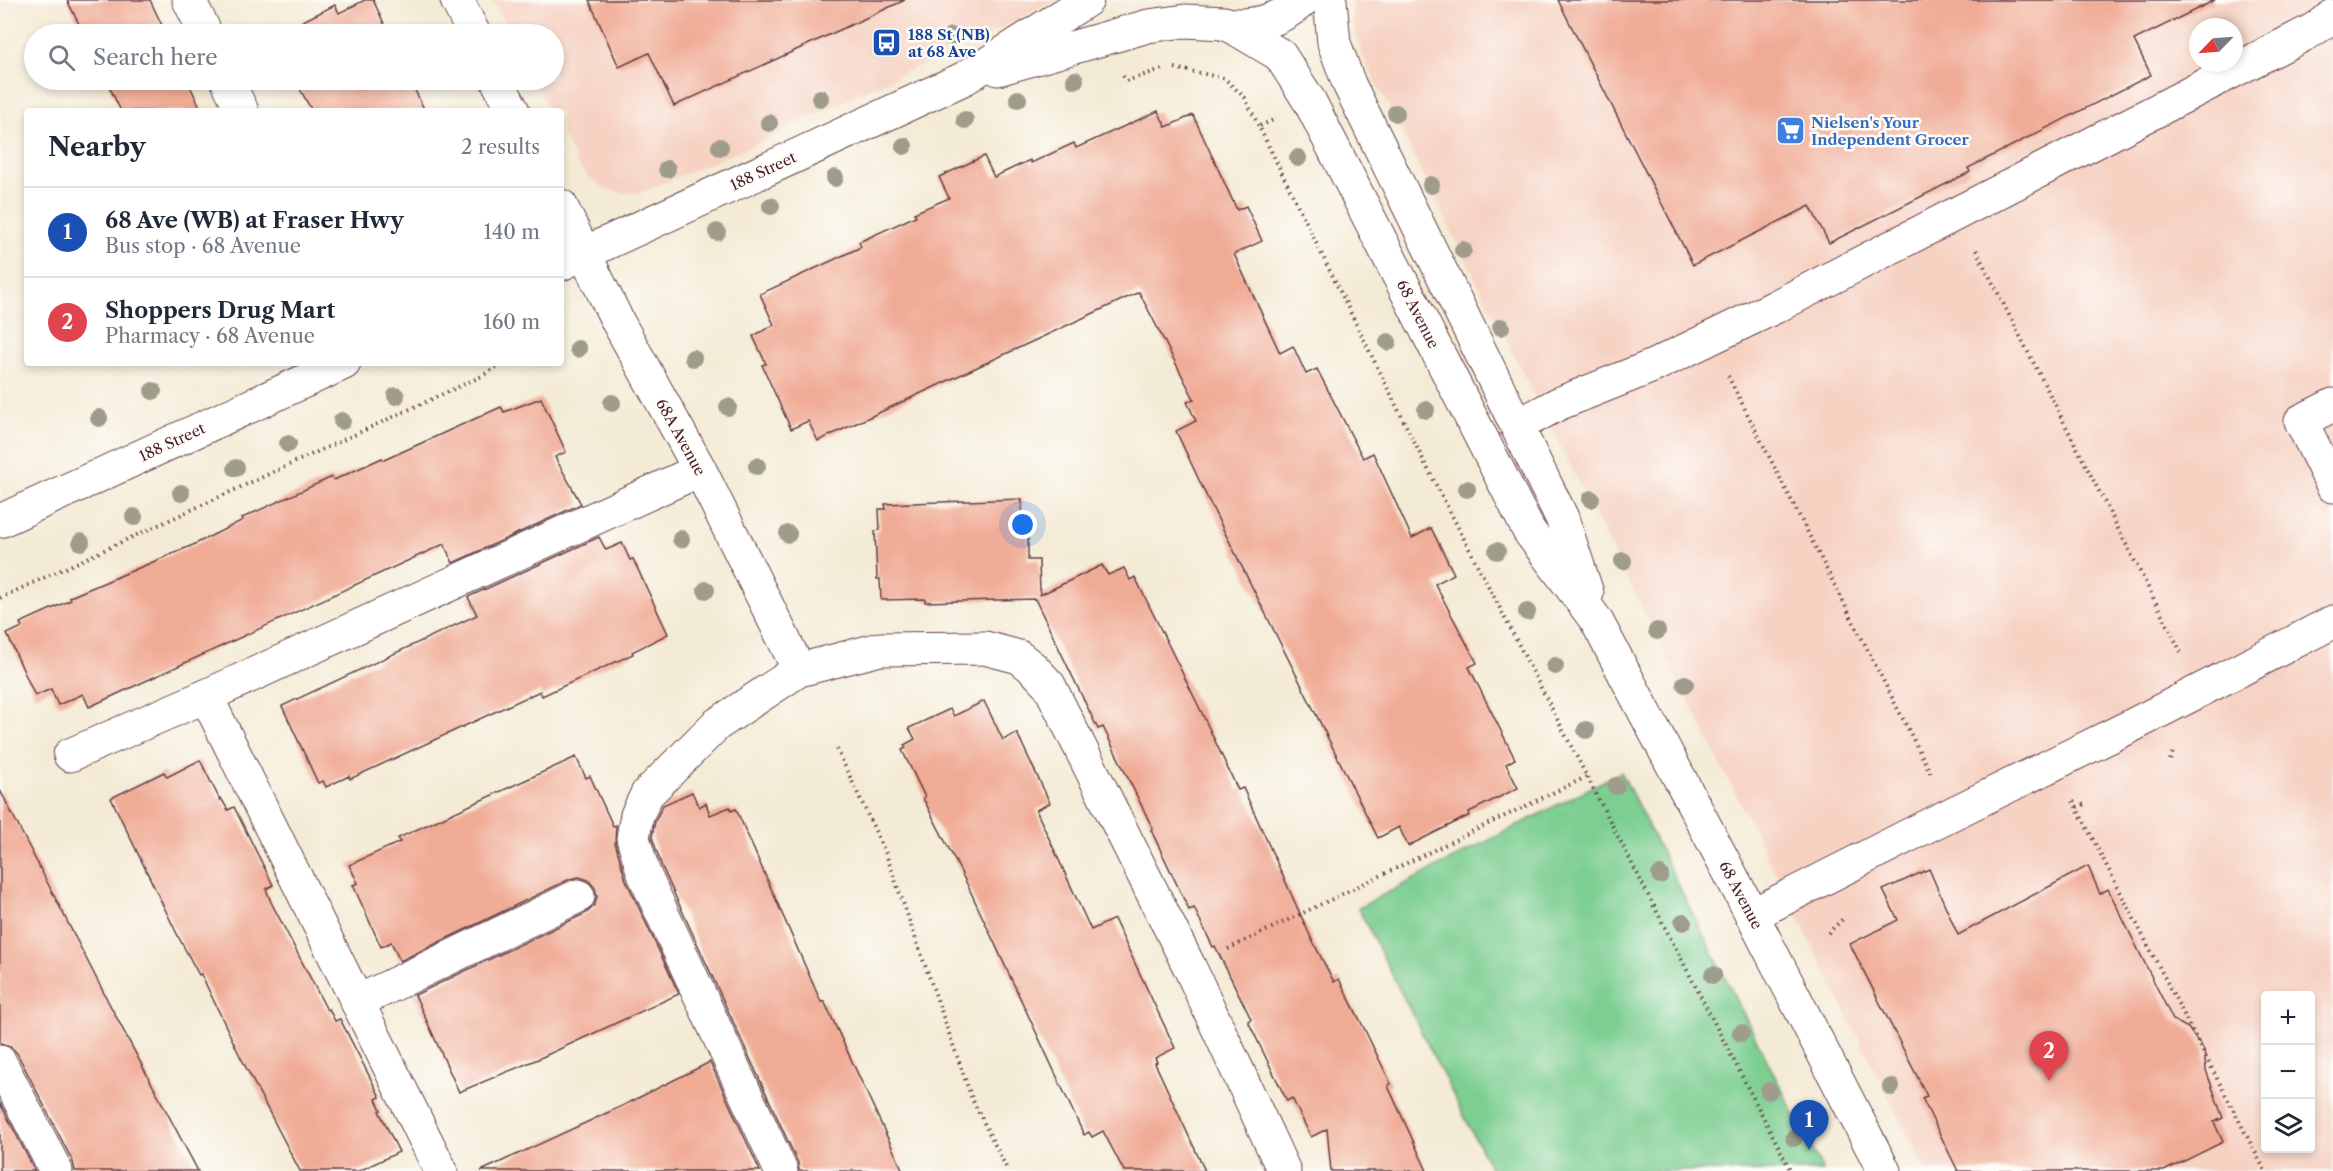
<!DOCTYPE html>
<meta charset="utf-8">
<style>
body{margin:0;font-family:"Libre Caslon Text",serif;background:#f2f2f3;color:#1f2937}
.controls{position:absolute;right:18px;bottom:18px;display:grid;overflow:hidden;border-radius:6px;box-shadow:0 3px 9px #0003}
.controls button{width:54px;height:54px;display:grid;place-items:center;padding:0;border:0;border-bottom:2px solid #e0e1e3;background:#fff;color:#1f2937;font:30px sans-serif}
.compass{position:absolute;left:2189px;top:18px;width:54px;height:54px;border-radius:50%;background:#fff;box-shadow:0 3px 9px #0003;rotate:245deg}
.you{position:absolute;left:1023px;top:525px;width:21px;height:21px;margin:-15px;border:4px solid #fff;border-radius:50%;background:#1a73e8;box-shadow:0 0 0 9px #1a73e833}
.badge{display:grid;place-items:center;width:39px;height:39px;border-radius:50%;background:#d1495b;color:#fff;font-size:20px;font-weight:700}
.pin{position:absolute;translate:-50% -50px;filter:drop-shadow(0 2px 3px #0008)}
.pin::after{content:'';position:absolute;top:32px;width:21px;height:18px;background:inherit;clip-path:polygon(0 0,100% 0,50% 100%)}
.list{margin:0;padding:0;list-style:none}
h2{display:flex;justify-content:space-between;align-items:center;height:78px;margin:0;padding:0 24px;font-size:26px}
h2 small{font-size:20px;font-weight:400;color:#747a83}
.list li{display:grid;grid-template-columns:39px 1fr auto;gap:18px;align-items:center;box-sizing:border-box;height:90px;padding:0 24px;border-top:2px solid #e0e1e3}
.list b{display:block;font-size:22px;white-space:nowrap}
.list p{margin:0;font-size:20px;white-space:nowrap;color:#747a83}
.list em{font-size:20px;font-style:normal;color:#747a83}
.icon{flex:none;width:33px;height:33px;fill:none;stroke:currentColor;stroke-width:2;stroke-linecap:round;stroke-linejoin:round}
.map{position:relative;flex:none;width:2333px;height:1171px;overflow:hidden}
.search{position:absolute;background:#fff;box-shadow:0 3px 9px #0003;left:24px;top:24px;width:540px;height:66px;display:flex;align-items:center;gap:15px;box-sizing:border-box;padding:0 21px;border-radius:33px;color:#747a83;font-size:22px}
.panel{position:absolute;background:#fff;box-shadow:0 3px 9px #0003;left:24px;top:108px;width:540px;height:258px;border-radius:6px}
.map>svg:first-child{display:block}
</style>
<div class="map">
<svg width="2333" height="1171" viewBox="0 0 2333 1171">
<rect width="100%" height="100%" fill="#fdfcf7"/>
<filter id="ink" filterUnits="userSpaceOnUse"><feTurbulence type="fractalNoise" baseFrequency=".0167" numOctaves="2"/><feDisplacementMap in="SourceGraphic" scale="12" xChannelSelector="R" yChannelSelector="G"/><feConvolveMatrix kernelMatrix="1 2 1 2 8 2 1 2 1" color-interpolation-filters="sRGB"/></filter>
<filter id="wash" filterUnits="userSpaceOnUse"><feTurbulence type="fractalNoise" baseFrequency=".008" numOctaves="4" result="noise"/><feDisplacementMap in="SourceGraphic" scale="24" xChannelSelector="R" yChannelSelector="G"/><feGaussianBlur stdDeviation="1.35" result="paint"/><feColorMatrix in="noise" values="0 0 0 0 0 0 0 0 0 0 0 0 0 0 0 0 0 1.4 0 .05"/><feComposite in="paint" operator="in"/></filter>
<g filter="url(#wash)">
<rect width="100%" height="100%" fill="#f4ebd6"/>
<g fill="#f6d2c3" fill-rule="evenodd">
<polygon points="493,0 1055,0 1000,29 864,91 769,138 643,192 623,193 605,189 589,178 577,164 561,133 561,111 550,111 533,80 554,80 554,34 510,34"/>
<path d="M1352 0H2333V1171H1926L1362 54 1353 24ZM2198 27H2234V63H2198ZM2266 996H2310V1148H2266Z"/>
</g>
<polygon fill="#7bce91" stroke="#62765e" stroke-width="1.5" points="1621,772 1823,1171 1492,1171 1358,908"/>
<g id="blocks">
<g fill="#f0ab95">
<polygon points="67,0 150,0 166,34 84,34"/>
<polygon points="365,0 373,0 389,34 294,34 305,29 301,22 335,5 339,13"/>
<polygon points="589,0 905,0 674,106 649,53 619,67"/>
<polygon points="1558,0 2215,0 2134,40 2151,75 1968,168 1970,172 1829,243 1810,206 1693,265"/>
<polygon points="106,80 187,80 202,111 121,111"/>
<polygon points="295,80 410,80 425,111 312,111"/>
<polygon points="1158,111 1166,127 1193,115 1237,210 1246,206 1262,241 1234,254 1280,353 1293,346 1306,374 1317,369 1363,458 1373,453 1412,538 1431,528 1454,574 1435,584 1477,663 1469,667 1515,759 1506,764 1518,788 1469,812 1470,815 1408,846 1399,827 1378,838 1207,497 1176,431 1196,421 1187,402 1194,399 1139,292 818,441 808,421 791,429 762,365 766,364 753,336 774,325 760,294 861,247 859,242 916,216 914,213 949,198 939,177 984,156 994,177 1030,160 1031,163 1074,143 1076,148"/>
<polygon points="541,398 566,452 555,457 581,504 453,563 444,544 89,707 83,694 58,705 51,689 35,696 7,634 22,627 20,623 71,600 70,597 193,545 243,520 242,518 332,477 334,480 382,458 384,460 501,407 504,412"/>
<polygon points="1022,499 1022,524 1028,524 1028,560 1039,560 1040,595 1102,565 1108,575 1124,568 1130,580 1135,577 1200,709 1238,790 1243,788 1312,940 1334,982 1339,979 1363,1026 1391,1084 1388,1086 1427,1171 1331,1171 1327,1129 1311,1137 1292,1098 1287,1101 1248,1021 1251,1019 1215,946 1213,947 1194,908 1189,910 1151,830 1153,829 1103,727 1098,729 1035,599 925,602 925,599 881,600 880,579 877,579 875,531 880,530 879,509 886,509 885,504"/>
<polygon points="599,537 606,550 622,543 630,560 633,559 668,634 632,652 633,654 542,696 540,691 350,779 349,776 326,787 323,781 318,783 282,706 477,615 468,597"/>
<polygon points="984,701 1003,740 1017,733 1050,803 1036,810 1091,930 1114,919 1175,1048 1155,1058 1157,1062 1155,1063 1205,1171 1124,1171 1103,1131 1092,1137 1089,1132 1084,1135 967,884 923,798 925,797 902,750 906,748 904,745 915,739 909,728 950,709 954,716"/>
<polygon points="576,757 586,778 590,776 613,826 616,825 615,843 626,880 679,994 538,1059 459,1092 415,995 586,913 594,906 597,897 595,888 588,880 579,877 570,879 400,961 391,942 381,947 353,885 358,883 349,865 400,842 398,838"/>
<polygon points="200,760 220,800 221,798 228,810 234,807 273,885 266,889 271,902 327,1010 329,1009 335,1021 340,1019 380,1097 376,1099 381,1110 379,1111 399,1152 359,1171 300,1171 240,1056 201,974 199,975 179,938 111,798 164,772 167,777"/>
<polygon points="0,790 111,1007 198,1171 75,1171 73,1162 17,1053 10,1046 0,1043"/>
<polygon points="692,792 699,807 706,803 710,815 730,807 731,811 736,809 821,1002 824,1001 903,1171 799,1171 798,1163 662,867 652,837 655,821 663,805"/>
<polygon points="2088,866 2100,894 2108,889 2173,1020 2188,1028 2204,1050 2206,1070 2223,1118 2214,1122 2223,1142 2164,1171 1958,1171 1922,1098 1927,1096 1850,944 1898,920 1883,890 1929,869 1958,935"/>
<polygon points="710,1062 760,1171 481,1171 622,1106"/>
<polygon points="0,1103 35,1171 0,1171"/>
</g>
</g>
</g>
<g filter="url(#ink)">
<use href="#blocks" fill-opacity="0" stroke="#643e45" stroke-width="1.5"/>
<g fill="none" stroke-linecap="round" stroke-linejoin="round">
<defs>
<g id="minor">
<polyline points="189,0 206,34"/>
<polyline points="457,0 474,34"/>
<polyline points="1330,0 1334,43 1349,84 1562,518 1587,593"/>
<path d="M1225 24C1255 28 1281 20 1303 0"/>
<polyline points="1228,24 1280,55 1310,102 1529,531 1596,620 1752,915 1884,1171"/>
<polyline points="998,69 1148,26 1185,21 1224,23"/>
<polyline points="227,80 242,111"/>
<polyline points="497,80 513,111"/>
<polyline points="561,206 618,322 700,470 799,670"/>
<polyline points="561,264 965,78 1087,0"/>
<polyline points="2333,405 2301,421 2333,486"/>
<polyline points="1517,426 1558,404 1653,366 1775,307 2313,30 2333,16"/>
<polyline points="0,521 344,363"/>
<polyline points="206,696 441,1171"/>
<polyline points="70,755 206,696 700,470"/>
<polyline points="1752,915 1931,824 2129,727 2333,622"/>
<polyline points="357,1002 578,896"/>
<polyline points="0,1062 56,1171"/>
<polyline points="781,1171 644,874 633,838 637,815 647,794 716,725 799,670 880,649 985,648 1019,657 1033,668 1049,685 1190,968 1284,1171"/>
</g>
</defs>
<use href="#minor" stroke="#643e45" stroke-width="35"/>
<g stroke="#643e45" stroke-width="4" stroke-dasharray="1.5 4.5" stroke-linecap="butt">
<polyline points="1175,68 1224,78 1245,98 1418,450 1791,1171"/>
<polyline points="1123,76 1126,81 1162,69"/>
<polyline points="1260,126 1273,120"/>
<polyline points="1976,250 2181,652"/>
<polyline points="1728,376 1932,776"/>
<polyline points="0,598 482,376 503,363"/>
<polyline points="837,749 886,854 972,1099 1008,1171"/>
<polyline points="2170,760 2173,752"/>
<polyline points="2073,801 2265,1171"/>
<polyline points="2077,807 2085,804"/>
<polyline points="1828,933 1845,917"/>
<polyline points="1228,949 1588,776"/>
</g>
<use href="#minor" stroke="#fff" stroke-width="33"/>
</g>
<g fill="#a09c8c">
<circle cx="951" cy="36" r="9"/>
<circle cx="1075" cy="80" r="9"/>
<circle cx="820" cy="98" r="9"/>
<circle cx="1018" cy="99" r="9"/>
<circle cx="1396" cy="113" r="9"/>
<circle cx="965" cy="120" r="9"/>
<circle cx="769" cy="123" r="9"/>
<circle cx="904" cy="146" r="9"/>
<circle cx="720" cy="147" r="9"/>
<circle cx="1298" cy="158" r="9"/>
<circle cx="667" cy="169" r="9"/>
<circle cx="835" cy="178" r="9"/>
<circle cx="1431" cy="185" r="9"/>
<circle cx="771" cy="206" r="9"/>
<circle cx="717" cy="232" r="9"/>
<circle cx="1463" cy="250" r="9"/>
<circle cx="1501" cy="327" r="9"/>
<circle cx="1388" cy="342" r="9"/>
<circle cx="578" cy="349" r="9"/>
<circle cx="693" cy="358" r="9"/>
<circle cx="153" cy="391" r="9"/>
<circle cx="396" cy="396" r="9"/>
<circle cx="612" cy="403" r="9"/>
<circle cx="728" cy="407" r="9"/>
<circle cx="1426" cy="410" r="9"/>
<circle cx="99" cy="418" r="9"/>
<circle cx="342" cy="421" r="9"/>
<circle cx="288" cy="444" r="9"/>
<circle cx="757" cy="466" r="9"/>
<circle cx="236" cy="468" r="9"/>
<circle cx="1467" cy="489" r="9"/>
<circle cx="181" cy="493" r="9"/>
<circle cx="1591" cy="499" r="9"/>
<circle cx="134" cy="517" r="9"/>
<circle cx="788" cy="534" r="9"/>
<circle cx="681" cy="539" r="9"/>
<circle cx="81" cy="542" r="9"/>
<circle cx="1497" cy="551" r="9"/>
<circle cx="1623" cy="561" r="9"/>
<circle cx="706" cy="590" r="9"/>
<circle cx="1527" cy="612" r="9"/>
<circle cx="1657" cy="631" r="9"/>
<circle cx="1555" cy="666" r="9"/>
<circle cx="1685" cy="684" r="9"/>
<circle cx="1586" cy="730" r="9"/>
<circle cx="1616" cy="786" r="9"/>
<circle cx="1660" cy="875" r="9"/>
<circle cx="1683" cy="922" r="9"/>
<circle cx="1713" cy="975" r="9"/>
<circle cx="1741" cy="1033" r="9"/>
<circle cx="1891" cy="1087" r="9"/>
<circle cx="1769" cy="1091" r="9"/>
<circle cx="1794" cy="1138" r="9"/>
</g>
</g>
<defs>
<symbol id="bus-square" viewBox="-11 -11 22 22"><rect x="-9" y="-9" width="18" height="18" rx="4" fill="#1a4fb4" stroke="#fdfcf7"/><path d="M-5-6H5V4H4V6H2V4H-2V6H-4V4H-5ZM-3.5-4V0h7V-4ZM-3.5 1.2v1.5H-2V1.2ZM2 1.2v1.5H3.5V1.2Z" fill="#fff"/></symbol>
<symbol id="supermarket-square" viewBox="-11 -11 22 22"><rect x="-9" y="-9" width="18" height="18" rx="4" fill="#3f7fe0" stroke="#fdfcf7"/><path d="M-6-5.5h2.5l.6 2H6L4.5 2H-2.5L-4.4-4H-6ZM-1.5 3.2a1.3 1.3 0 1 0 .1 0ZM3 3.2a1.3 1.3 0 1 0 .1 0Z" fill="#fff"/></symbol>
</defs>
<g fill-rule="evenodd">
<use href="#bus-square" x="870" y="26" width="33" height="33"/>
<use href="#supermarket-square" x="1774" y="114" width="33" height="33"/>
</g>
<g text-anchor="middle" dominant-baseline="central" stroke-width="5" stroke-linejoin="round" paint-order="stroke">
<g font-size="15" font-weight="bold" fill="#164399" stroke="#fdfcf7" text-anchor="start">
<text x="908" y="34">188 St (NB)<tspan x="908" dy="17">at 68 Ave</tspan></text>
</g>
<g font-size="15" font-weight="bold" fill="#366cbe" stroke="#fdfcf7" text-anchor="start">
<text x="1811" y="122">Nielsen's Your<tspan x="1811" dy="17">Independent Grocer</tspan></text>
</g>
<g font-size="15" fill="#4a1f2b" stroke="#fdfcf7">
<text transform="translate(763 171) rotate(-25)">188 Street</text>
<text transform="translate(1418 314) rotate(63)">68 Avenue</text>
<text transform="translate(681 437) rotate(61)">68A Avenue</text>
<text transform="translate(172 442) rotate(-25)">188 Street</text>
<text transform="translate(1741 895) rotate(62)">68 Avenue</text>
</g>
</g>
</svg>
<div class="controls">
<button>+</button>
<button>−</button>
<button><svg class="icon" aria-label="layers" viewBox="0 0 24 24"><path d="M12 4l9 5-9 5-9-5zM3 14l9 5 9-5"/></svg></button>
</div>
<svg class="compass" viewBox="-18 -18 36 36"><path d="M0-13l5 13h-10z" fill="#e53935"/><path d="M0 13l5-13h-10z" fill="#747a83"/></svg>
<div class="you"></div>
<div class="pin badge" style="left:1809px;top:1150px;background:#1a4fb4">1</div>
<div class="pin badge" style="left:2049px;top:1081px;background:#e0444e">2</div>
<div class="search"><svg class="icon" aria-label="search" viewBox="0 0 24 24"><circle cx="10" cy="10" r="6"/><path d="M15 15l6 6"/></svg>Search here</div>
<section class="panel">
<h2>Nearby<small>2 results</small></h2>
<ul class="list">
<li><span class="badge" style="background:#1a4fb4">1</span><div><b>68 Ave (WB) at Fraser Hwy</b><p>Bus stop · 68 Avenue</p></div><em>140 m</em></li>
<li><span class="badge" style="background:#e0444e">2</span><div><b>Shoppers Drug Mart</b><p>Pharmacy · 68 Avenue</p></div><em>160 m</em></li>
</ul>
</section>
</div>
